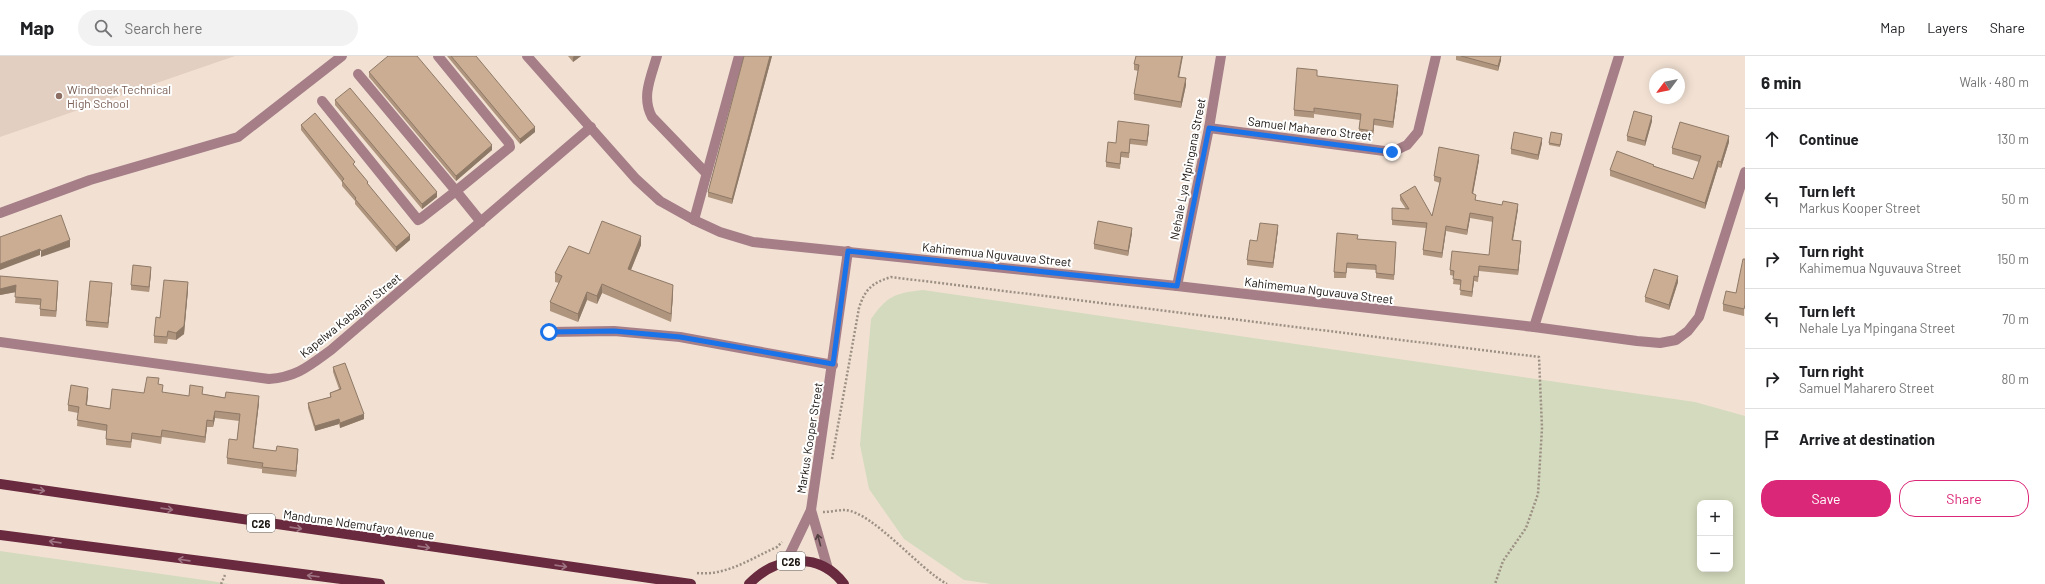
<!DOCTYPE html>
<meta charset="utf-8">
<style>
body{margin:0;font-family:Barlow,sans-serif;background:#f2f2f2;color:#202124}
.controls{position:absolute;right:12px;bottom:12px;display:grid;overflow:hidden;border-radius:8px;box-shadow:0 2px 10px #0003}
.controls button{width:36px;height:36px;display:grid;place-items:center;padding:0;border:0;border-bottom:1px solid #e0e0e0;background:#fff;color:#202124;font:20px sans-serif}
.compass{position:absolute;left:1649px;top:12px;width:36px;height:36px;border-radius:50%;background:#fff;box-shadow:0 2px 10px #0003;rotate:238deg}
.stop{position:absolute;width:12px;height:12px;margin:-9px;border:3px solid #1a73e8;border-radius:50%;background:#fff}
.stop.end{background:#1a73e8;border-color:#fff;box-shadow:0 1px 4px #0008}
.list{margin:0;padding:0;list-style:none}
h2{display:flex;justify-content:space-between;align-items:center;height:52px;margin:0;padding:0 16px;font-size:17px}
h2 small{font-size:13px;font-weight:400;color:#757577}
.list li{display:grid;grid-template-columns:26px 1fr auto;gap:12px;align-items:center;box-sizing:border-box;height:60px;padding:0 16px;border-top:1px solid #e0e0e0}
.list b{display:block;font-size:15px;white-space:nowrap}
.list p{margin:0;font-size:13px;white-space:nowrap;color:#757577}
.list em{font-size:13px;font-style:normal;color:#757577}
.actions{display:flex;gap:8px;padding:12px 16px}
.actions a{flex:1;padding:9px 0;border:1px solid #db2777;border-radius:16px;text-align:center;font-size:14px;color:#db2777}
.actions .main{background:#db2777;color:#fff}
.icon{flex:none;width:22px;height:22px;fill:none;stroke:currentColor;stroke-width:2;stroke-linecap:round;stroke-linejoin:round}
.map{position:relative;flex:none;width:1745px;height:528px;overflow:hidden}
header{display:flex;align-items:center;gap:24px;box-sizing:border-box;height:56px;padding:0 20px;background:#fff;border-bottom:1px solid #e0e0e0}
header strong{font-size:19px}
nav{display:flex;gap:22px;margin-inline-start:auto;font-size:14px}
.search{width:280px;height:36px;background:#f2f2f2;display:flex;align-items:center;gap:10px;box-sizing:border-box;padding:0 14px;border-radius:22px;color:#757577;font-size:15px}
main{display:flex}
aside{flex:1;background:#fff}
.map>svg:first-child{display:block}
</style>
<header>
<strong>Map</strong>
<div class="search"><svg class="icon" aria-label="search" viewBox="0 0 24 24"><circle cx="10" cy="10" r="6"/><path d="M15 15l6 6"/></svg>Search here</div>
<nav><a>Map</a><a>Layers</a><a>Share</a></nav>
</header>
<main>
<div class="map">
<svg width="1745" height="528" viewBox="0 0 1745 528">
<rect width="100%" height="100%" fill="#f2e1d3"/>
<polygon fill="#e3cfc1" points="0,0 235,0 0,81"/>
<g fill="#d4dabd" fill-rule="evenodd">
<path d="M923 234 1695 346 1745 360V528H991L964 524 904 483 869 433 860 389 871 263C887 240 895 237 923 234ZM1700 447H1730V513H1700Z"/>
<polygon points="0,495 211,525 229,528 0,528"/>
</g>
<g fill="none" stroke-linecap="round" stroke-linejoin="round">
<g stroke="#9c9085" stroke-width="2.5" stroke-dasharray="2 2" stroke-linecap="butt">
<path d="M832 403 859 252C865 233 872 227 891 221L1539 301 1542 372 1538 438 1526 472 1503 505 1495 528"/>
<path d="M823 456C830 456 838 454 845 454 873 456 919 513 947 528"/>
<path d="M697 517C726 520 750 503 777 491L782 486"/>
<polyline points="221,528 225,519"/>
</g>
<g stroke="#a57e88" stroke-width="10">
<polyline points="438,0 509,87 510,91 456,135 481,166"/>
<polyline points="527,0 636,123 660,145 694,164 720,176 753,186 1177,230 1534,271 1637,285 1660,287 1676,284 1688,275 1699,261 1745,116"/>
<path d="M657 0C651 21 641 41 652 61L706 117"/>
<polyline points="322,45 418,164 420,163 456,135 358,18"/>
<polyline points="1209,72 1392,96 1407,89 1418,76 1436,0"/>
<polyline points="0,157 90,124 238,81 342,0"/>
<polyline points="694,164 739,0"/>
<polyline points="1177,230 1209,72 1221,0"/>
<polyline points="1534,271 1619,0"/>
<polyline points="549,276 614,275 680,281 833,309"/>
<path d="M0 286 269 323C297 321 309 310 331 294L591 71"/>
<polyline points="811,454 828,513"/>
<polyline points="786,506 811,454 848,195"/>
</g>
<g stroke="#69293e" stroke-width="10">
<polyline points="0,428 691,528"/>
<polyline points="0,479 380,528"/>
<path d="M749 528C776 500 819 495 844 528"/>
</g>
</g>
<g fill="#af957e">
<polygon points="447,0 476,0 535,76 520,88"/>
<polygon points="568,0 581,0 573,6"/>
<polygon points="744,0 772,0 732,148 708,141 708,136"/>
<polygon points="1136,0 1179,21 1186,29 1181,52 1134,44 1134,38 1138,15 1134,14 1134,8"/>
<polygon points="1456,0 1501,0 1501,4 1498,15 1456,4"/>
<polygon points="369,16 492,94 456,125 369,21"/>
<polygon points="1398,35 1393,72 1374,69 1373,81 1359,79 1359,73 1360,64 1314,58 1314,62 1294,60 1294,54"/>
<polygon points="335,44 437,141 422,153 335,49"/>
<polygon points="1652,65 1645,90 1627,85 1627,80"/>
<polygon points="301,69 355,110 368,128 410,184 396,196 355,148 355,145 342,130 342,126 301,74"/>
<polygon points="1149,74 1147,90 1130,88 1129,102 1121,101 1120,113 1106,111 1106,106 1116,87"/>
<polygon points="1562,81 1560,91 1549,89 1549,87"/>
<polygon points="1729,86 1721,112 1718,111 1705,153 1610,120 1610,114 1654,110 1693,123 1699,106 1672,98 1672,92"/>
<polygon points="1542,87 1538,104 1511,98 1511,93"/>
<polygon points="1479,104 1473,138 1476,144 1476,145 1518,153 1513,184 1521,190 1518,219 1479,215 1478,226 1474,225 1472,241 1460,239 1461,229 1453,228 1454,220 1450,219 1450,214 1489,199 1493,166 1470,162 1467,179 1446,175 1442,202 1423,199 1423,194 1426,172 1392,169 1392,164 1406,153 1400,144 1400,139 1432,160 1440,127 1434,125 1434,120"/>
<polygon points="1278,174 1273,212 1247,209 1247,204 1257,185"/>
<polygon points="1132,177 1128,200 1094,193 1094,188"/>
<polygon points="1358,183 1396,191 1394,224 1376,222 1376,214 1347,212 1346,222 1334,222 1334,216"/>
<polygon points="641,189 631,214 673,238 671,266 602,237 597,248 587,244 578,266 550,255 550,246 559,227 555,226 555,217 589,198"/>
<polygon points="1745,203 1744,260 1723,255 1723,248 1736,237"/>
<polygon points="151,216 149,236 131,234 131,229"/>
<polygon points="0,220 58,231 56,261 40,260 40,249 15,247 16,236 0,239"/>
<polygon points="1678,226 1669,254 1645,246 1645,241"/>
<polygon points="112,232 108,272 86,270 86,265"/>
<polygon points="188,234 184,278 176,284 168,283 167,288 154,287 154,280 160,262"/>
<polygon points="333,311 364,363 340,372 339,368 315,375 308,352 308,347 330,341 330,337 339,333 333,316"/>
<polygon points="159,329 163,337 189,340 203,338 259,347 253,392 298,399 296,421 262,417 262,413 227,408 227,402 237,384 239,365 215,362 213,371 207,371 205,387 162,381 161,388 132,383 131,392 106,389 106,375 77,370 78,357 68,355 68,349 88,338 87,349 110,353 144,337"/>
</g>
<g fill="#8e7967">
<polygon points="574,0 581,0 573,6 573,1"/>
<polygon points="770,0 772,0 732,148 732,143"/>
<polygon points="1182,0 1183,0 1178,27 1178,21"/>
<polygon points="1501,0 1501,4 1498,15 1498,10"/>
<polygon points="1186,22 1186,29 1181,52 1181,46"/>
<polygon points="1398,29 1398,35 1393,72 1393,66"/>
<polygon points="1652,60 1652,65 1645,90 1645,85"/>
<polygon points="1374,63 1374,69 1373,81 1373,75"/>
<polygon points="1149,69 1149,74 1147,90 1147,85"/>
<polygon points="535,71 535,76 520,88 520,83"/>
<polygon points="1729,80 1729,86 1721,112 1721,106"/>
<polygon points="1542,82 1542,87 1538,104 1538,99"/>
<polygon points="492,89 492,94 456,125 456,120"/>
<polygon points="1479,99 1479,104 1472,142 1472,137"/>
<polygon points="1718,105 1718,111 1705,153 1705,147"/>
<polygon points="437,136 437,141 422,153 422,148"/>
<polygon points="1518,148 1518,153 1512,189 1512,184"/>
<polygon points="1470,157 1470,162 1467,179 1467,174"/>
<polygon points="1278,169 1278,174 1273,212 1273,207"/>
<polygon points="1446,170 1446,175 1442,202 1442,197"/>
<polygon points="1132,172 1132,177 1128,200 1128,195"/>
<polygon points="410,179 410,184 396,196 396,191"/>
<polygon points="641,180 641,189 628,221 628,213"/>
<polygon points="70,184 70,191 41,201 41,195"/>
<polygon points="1521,185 1521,190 1518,219 1518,214"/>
<polygon points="40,193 40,199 0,214 0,208"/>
<polygon points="151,211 151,216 149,236 149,231"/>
<polygon points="1474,220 1474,225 1472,241 1472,236"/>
<polygon points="1678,220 1678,226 1669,254 1669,249"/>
<polygon points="58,225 58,231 56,261 56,255"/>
<polygon points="188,226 188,234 184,278 176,284 176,277"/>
<polygon points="112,227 112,232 108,272 108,267"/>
<polygon points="602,228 602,237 597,248 597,240"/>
<polygon points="16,229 16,236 0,239 0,233"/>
<polygon points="673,229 673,238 671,266 671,258"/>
<polygon points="587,236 587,244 578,266 578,258"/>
<polygon points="88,332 88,338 86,356 86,349"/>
<polygon points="259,340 259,347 253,399 253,392"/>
<polygon points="215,355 215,362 213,371 213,365"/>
<polygon points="364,358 364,363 340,372 340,367"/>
<polygon points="339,363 339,368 315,375 315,370"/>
<polygon points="207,364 207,371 205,387 205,381"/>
<polygon points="298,393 298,399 296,421 296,415"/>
</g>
<g fill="#cbad93" stroke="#8e7967">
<polygon points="388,0 417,0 492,89 456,120 369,16"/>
<polygon points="451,0 476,0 535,71 520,83"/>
<polygon points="744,0 770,0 732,143 708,136"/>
<polygon points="1136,0 1182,0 1178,21 1186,22 1181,46 1134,38 1139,9 1134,8"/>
<polygon points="1461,0 1501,0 1498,10"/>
<polygon points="1297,12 1317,14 1317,20 1398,29 1393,66 1374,63 1373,75 1359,73 1361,58 1314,52 1314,56 1294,54"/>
<polygon points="350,32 437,136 422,148 335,44"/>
<polygon points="1634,55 1652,60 1645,85 1627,80"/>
<polygon points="315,57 355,106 353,108 368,126 367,127 410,179 396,191 355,143 356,142 342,125 344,123 301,69"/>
<polygon points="1118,65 1149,69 1147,85 1130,83 1129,97 1121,96 1120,108 1106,106 1108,86 1116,87"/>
<polygon points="1680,66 1729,80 1721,106 1718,105 1705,147 1610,114 1617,95 1654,109 1653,110 1693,123 1701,100 1672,92"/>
<polygon points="1514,76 1542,82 1538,99 1511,93"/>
<polygon points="1551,76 1562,78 1560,89 1549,87"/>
<polygon points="1439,91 1479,99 1472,137 1476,139 1475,144 1502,149 1503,145 1518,148 1512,184 1521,185 1518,214 1479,210 1478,221 1474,220 1472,236 1460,234 1461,224 1453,223 1454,215 1450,214 1452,195 1489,199 1493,161 1470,157 1467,174 1446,170 1442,197 1423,194 1427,167 1392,164 1392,152 1409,153 1400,139 1415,130 1432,160 1441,122 1434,120"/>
<polygon points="61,159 70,184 41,195 40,193 0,208 0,181"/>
<polygon points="602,165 641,180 628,213 673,229 671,258 602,228 597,240 587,236 578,258 550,246 562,220 555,217 569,190 589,198"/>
<polygon points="1098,165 1132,172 1128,195 1094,188"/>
<polygon points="1260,167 1278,169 1273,207 1247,204 1250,184 1257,185"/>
<polygon points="1337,177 1358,179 1357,183 1396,186 1394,219 1376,217 1376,209 1347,207 1346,217 1334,216"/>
<polygon points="1743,203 1745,203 1745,249 1744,253 1723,248 1726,235 1736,237"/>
<polygon points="133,209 151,211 149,231 131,229"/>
<polygon points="1654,213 1678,220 1669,249 1645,241"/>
<polygon points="0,220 58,225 56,255 40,253 41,243 15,241 16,229 0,233"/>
<polygon points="164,224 188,226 184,270 176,277 168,275 167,281 154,280 156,261 160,262"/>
<polygon points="90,225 112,227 108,267 86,265"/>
<polygon points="345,307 364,358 340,367 339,363 315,370 308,347 331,341 330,337 341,333 333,311"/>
<polygon points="147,321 159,322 158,328 163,329 162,336 189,340 190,329 203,331 202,338 225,342 226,336 259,340 253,392 276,395 277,390 298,393 296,415 262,411 263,407 227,402 229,383 237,384 240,358 215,355 213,365 207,364 205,381 162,374 161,381 132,377 131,386 106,383 107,369 77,364 79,351 68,349 71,329 88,332 86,349 110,353 112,333 144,337"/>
</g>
<defs><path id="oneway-shaft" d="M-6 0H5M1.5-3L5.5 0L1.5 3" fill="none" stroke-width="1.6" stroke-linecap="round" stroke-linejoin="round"/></defs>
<g stroke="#9e7482">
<use href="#oneway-shaft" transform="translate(39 434) rotate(8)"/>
<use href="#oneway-shaft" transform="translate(167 453) rotate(8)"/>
<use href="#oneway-shaft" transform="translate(296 472) rotate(8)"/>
<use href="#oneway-shaft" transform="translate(55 486) rotate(-172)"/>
<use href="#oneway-shaft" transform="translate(424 491) rotate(8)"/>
<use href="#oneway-shaft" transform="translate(184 504) rotate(-172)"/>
<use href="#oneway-shaft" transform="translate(561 510) rotate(8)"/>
<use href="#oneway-shaft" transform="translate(313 520) rotate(-173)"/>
</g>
<use stroke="#534041" href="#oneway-shaft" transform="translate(819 484) rotate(-105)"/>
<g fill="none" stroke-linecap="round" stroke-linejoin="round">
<polyline stroke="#1a73e8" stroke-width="5" points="549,276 614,275 680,281 833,308 848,195 1177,230 1209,72 1392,96"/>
</g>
<circle fill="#8d6e63" stroke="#fff" stroke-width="1.5" cx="59" cy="40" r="4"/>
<g text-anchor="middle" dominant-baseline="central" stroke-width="4" stroke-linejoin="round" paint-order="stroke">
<g fill="#fff" stroke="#605c58" stroke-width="1">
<rect x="247" y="458" width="28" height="18" rx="3"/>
<rect x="777" y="496" width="28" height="18" rx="3"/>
</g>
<g font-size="11" font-weight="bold" fill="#1c1611">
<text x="261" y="467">C26</text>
<text x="791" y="505">C26</text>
</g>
<g font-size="12" fill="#785e54" stroke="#fff" text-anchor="start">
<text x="67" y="33">Windhoek Technical<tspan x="67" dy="14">High School</tspan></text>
</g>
<g font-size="12" fill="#1c1611" stroke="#fff">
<text transform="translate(1310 72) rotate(7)">Samuel Maharero Street</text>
<text transform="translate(1187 113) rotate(-79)">Nehale Lya Mpingana Street</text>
<text transform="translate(997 198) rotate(6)">Kahimemua Nguvauva Street</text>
<text transform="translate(1319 234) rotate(7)">Kahimemua Nguvauva Street</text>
<text transform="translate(350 259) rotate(-39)">Kapelwa Kabajani Street</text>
<text transform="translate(809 382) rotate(-81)">Markus Kooper Street</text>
<text transform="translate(359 468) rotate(8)">Mandume Ndemufayo Avenue</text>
</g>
</g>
</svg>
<div class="controls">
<button>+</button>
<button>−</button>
</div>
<svg class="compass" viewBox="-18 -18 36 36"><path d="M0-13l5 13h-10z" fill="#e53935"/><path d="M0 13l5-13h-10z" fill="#757577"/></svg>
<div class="stop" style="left:549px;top:276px"></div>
<div class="stop end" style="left:1392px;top:96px"></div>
</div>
<aside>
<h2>6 min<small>Walk · 480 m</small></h2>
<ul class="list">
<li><svg class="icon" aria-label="ahead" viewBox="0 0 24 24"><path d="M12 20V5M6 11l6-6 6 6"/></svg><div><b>Continue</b></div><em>130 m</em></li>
<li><svg class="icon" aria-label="left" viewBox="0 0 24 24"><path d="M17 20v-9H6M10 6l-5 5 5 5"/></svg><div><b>Turn left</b><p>Markus Kooper Street</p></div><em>50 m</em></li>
<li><svg class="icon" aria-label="right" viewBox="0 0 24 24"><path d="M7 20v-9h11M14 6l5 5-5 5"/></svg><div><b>Turn right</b><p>Kahimemua Nguvauva Street</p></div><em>150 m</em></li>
<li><svg class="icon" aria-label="left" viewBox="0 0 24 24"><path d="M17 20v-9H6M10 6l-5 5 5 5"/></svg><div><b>Turn left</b><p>Nehale Lya Mpingana Street</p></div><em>70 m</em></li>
<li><svg class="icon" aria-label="right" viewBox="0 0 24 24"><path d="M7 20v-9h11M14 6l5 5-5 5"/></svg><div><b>Turn right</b><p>Samuel Maharero Street</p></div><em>80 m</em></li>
<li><svg class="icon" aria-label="arrive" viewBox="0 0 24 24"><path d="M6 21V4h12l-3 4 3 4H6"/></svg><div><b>Arrive at destination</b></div></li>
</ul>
<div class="actions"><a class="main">Save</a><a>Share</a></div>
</aside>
</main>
